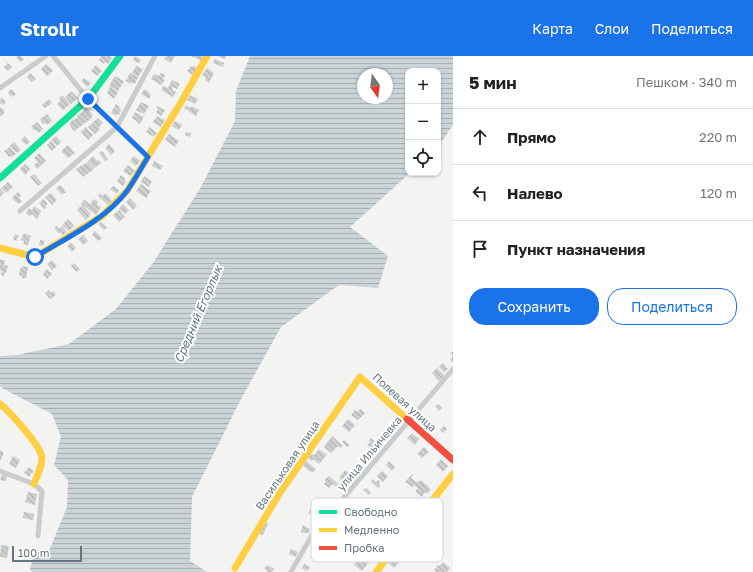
<!DOCTYPE html>
<html lang="ru">
<meta charset="utf-8">
<style>
body{margin:0;font-family:"Golos Text",sans-serif;background:#f6f6f6;color:#222}
.controls{position:absolute;right:12px;top:12px;display:grid;overflow:hidden;border-radius:8px;box-shadow:0 1px 3px #0004}
.controls button{width:36px;height:36px;display:grid;place-items:center;padding:0;border:0;border-bottom:1px solid #e0e0e0;background:#fff;color:#222;font:20px sans-serif}
.compass{position:absolute;left:357px;top:12px;width:36px;height:36px;border-radius:50%;background:#fff;box-shadow:0 1px 3px #0004;rotate:166deg}
.scale{position:absolute;left:12px;bottom:10px;width:70px;box-sizing:border-box;padding-left:4px;border:2px solid #637482;border-top:0;font-size:11px;line-height:14px;white-space:nowrap;color:#637482;-webkit-text-stroke:3px #fff;paint-order:stroke}
.stop{position:absolute;width:12px;height:12px;margin:-9px;border:3px solid #1a73e8;border-radius:50%;background:#fff}
.stop.end{background:#1a73e8;border-color:#fff;box-shadow:0 1px 4px #0008}
.list{margin:0;padding:0;list-style:none}
h2{display:flex;justify-content:space-between;align-items:center;height:52px;margin:0;padding:0 16px;font-size:17px}
h2 small{font-size:13px;font-weight:400;color:#767676}
.list li{display:grid;grid-template-columns:26px 1fr auto;gap:12px;align-items:center;box-sizing:border-box;height:56px;padding:0 16px;border-top:1px solid #e0e0e0}
.list b{display:block;font-size:15px;white-space:nowrap}
.list em{font-size:13px;font-style:normal;color:#767676}
.actions{display:flex;gap:8px;padding:12px 16px}
.actions a{flex:1;padding:9px 0;border:1px solid #1a73e8;border-radius:16px;text-align:center;font-size:14px;color:#1a73e8}
.actions .main{background:#1a73e8;color:#fff}
.icon{flex:none;width:22px;height:22px;fill:none;stroke:currentColor;stroke-width:2;stroke-linecap:round;stroke-linejoin:round}
.map{position:relative;flex:none;width:453px;height:516px;overflow:hidden}
header{display:flex;align-items:center;gap:24px;box-sizing:border-box;height:56px;padding:0 20px;background:#1a73e8;color:#fff}
header strong{font-size:19px}
nav{display:flex;gap:22px;margin-inline-start:auto;font-size:14px}
main{display:flex}
aside{flex:1;background:#fff}
.map>svg:first-child{display:block}
</style>
<header>
<strong>Strollr</strong>
<nav><a>Карта</a><a>Слои</a><a>Поделиться</a></nav>
</header>
<main>
<div class="map">
<svg width="453" height="516" viewBox="0 0 453 516">
<defs>
<pattern id="water-rules" width="6" height="5" patternUnits="userSpaceOnUse"><rect width="6" height="5" fill="#cad3d6"/><path d="M0 2.5h6" fill="none" stroke="#a8b0b3"/></pattern>
<pattern id="building-back-hatch" width="6" height="6" patternUnits="userSpaceOnUse"><rect width="6" height="6" fill="#cccfce"/><path d="M-1 5l2 2M0 0l6 6M5-1l2 2" fill="none" stroke="#a9adad"/></pattern>
</defs>
<rect width="100%" height="100%" fill="#f3f4f1"/>
<path fill="url(#water-rules)" fill-rule="evenodd" d="M250 0H453V69L438 91V15H408V117H410L350 171 388 200 378 232 339 229 281 271 241 343 192 441 190 505 207 516H33L30 514 34 496 49 495 67 451 68 424 54 409 61 381 52 358 2 332 0 330V300L17 299 69 288 116 253 153 207 201 131 235 65 236 35ZM363 18H387V42H363Z"/>
<g fill="url(#building-back-hatch)">
<polygon points="18,0 20,0 24,3 21,6 16,2"/>
<polygon points="101,0 110,0 112,2 108,8 105,6 104,8 99,4"/>
<polygon points="135,0 141,4 139,7 133,4"/>
<polygon points="166,0 175,0 171,7 164,3"/>
<polygon points="191,0 202,0 204,1 202,5"/>
<polygon points="217,0 226,0 225,3"/>
<polygon points="215,3 224,7 223,11 213,7"/>
<polygon points="8,7 12,11 8,15 4,11"/>
<polygon points="46,8 53,15 47,20 41,13"/>
<polygon points="96,9 102,15 97,20 91,15"/>
<polygon points="136,10 143,13 138,21 132,17"/>
<polygon points="194,10 197,12 192,19 187,15 190,11"/>
<polygon points="207,12 214,17 209,27 205,24 206,21 202,19"/>
<polygon points="30,17 36,23 32,26 27,21"/>
<polygon points="130,17 138,21 135,28 132,26 131,28 126,25"/>
<polygon points="161,17 165,19 163,23 165,24 161,29 151,23 154,18 159,20"/>
<polygon points="115,20 124,25 118,35 109,30"/>
<polygon points="84,22 91,27 87,31 81,25"/>
<polygon points="172,24 180,28 177,33 173,31 172,34 176,36 173,41 161,34 163,30 168,32"/>
<polygon points="110,31 118,36 114,43 107,37"/>
<polygon points="11,33 16,38 12,41 8,37"/>
<polygon points="145,33 151,39 149,43 141,38"/>
<polygon points="71,35 78,42 71,48 65,41"/>
<polygon points="62,39 70,48 63,54 57,48 61,44 59,42"/>
<polygon points="190,39 198,43 195,48 187,44"/>
<polygon points="1,41 6,46 3,49 0,47"/>
<polygon points="49,43 52,47 45,52 42,49"/>
<polygon points="141,46 149,50 144,58 136,54"/>
<polygon points="116,48 120,51 119,53 121,54 119,59 117,58 116,60 111,57"/>
<polygon points="186,49 190,52 191,50 199,54 196,60 184,52"/>
<polygon points="157,50 165,54 161,60 156,57 158,53 156,51"/>
<polygon points="0,51 4,54 4,57 2,60 0,60"/>
<polygon points="86,51 93,59 91,61 92,62 74,75 69,68 73,63 74,64 78,61 77,60 84,54 83,53"/>
<polygon points="135,56 144,61 140,68 132,62"/>
<polygon points="47,58 52,65 47,69 45,67 43,68 40,63"/>
<polygon points="157,60 165,64 161,71 153,66"/>
<polygon points="98,62 103,67 99,71 100,73 95,78 88,71"/>
<polygon points="175,65 182,69 179,74 172,70"/>
<polygon points="37,66 43,73 39,77 36,74 35,75 31,71"/>
<polygon points="86,71 93,79 88,84 81,76"/>
<polygon points="149,71 157,77 154,81 146,76"/>
<polygon points="186,76 191,77 190,81 185,79"/>
<polygon points="169,78 179,85 175,91 165,84"/>
<polygon points="25,80 30,86 26,89 21,84"/>
<polygon points="56,80 61,86 57,90 51,84"/>
<polygon points="51,85 56,91 52,95 47,89"/>
<polygon points="14,86 21,94 17,97 10,90"/>
<polygon points="109,88 115,95 111,99 105,92"/>
<polygon points="68,89 75,97 68,102 61,95"/>
<polygon points="10,91 16,98 12,101 11,100 9,101 4,95"/>
<polygon points="102,95 108,103 105,105 99,97"/>
<polygon points="39,97 46,105 37,113 34,109 38,106 34,102"/>
<polygon points="93,100 97,105 98,104 101,107 94,112 88,105"/>
<polygon points="134,100 140,105 136,110 130,105"/>
<polygon points="154,105 163,110 160,114 152,110"/>
<polygon points="88,106 94,113 83,121 76,113"/>
<polygon points="25,108 30,113 25,119 20,113"/>
<polygon points="128,109 135,115 130,120 123,115"/>
<polygon points="34,118 42,127 38,130 30,121"/>
<polygon points="121,119 125,122 124,124 126,126 123,130 117,125"/>
<polygon points="144,120 152,125 149,131 141,126"/>
<polygon points="8,126 13,131 6,137 1,132"/>
<polygon points="141,128 151,135 146,142 136,135"/>
<polygon points="61,129 66,136 62,139 56,132"/>
<polygon points="113,130 119,134 117,138 110,133"/>
<polygon points="0,132 4,137 0,141"/>
<polygon points="18,136 21,139 19,142 22,145 18,148 12,142"/>
<polygon points="51,137 57,144 52,149 45,141"/>
<polygon points="100,137 103,140 105,137 109,141 112,145 108,149 98,140"/>
<polygon points="130,142 137,150 133,154 126,146"/>
<polygon points="44,143 48,148 45,150 47,151 44,153 39,147"/>
<polygon points="94,143 98,146 97,149 101,151 96,159 81,148 84,144 90,148"/>
<polygon points="123,148 129,154 125,158 119,153"/>
<polygon points="82,149 91,158 86,164 77,154"/>
<polygon points="34,150 41,155 37,163 32,158 30,161 26,157 29,152 32,154"/>
<polygon points="119,154 125,161 119,166 113,159"/>
<polygon points="68,163 74,170 69,175 62,169"/>
<polygon points="101,166 107,172 104,174 98,168"/>
<polygon points="57,170 59,173 62,170 67,176 63,179 60,176 59,178 54,172"/>
<polygon points="95,175 102,182 98,185 92,179"/>
<polygon points="24,177 31,180 28,189 23,188 24,185 21,184"/>
<polygon points="15,178 19,180 16,185 13,183"/>
<polygon points="83,179 88,185 83,189 78,183"/>
<polygon points="40,184 45,185 43,190 39,189"/>
<polygon points="71,186 76,192 72,196 67,190"/>
<polygon points="0,204 5,204 4,209 8,210 6,217 5,217 4,220 1,219 2,215 0,214"/>
<polygon points="52,204 57,210 52,214 47,208"/>
<polygon points="74,207 80,213 76,216 71,210"/>
<polygon points="22,210 28,211 26,222 22,222 22,220 19,219 20,212 22,213"/>
<polygon points="47,213 52,218 47,223 43,218"/>
<polygon points="49,234 51,237 53,235 56,239 50,243 45,237"/>
<polygon points="453,295 453,307 450,304 453,300 450,298"/>
<polygon points="443,307 448,313 444,316 439,311"/>
<polygon points="437,312 445,320 439,325 432,317"/>
<polygon points="438,348 442,352 439,355 435,350"/>
<polygon points="360,353 365,357 358,364 351,359 355,354 358,356"/>
<polygon points="348,363 355,369 349,376 342,370"/>
<polygon points="444,370 447,373 443,377 440,374"/>
<polygon points="412,377 419,383 415,389 407,382"/>
<polygon points="332,380 343,390 340,392 338,390 331,397 324,391"/>
<polygon points="371,382 378,389 373,395 367,389 370,386 369,384"/>
<polygon points="344,384 350,389 347,391 342,386"/>
<polygon points="424,391 429,396 422,402 417,398"/>
<polygon points="319,393 327,399 319,408 313,403 312,405 308,402 311,398 314,399"/>
<polygon points="0,394 4,397 0,405"/>
<polygon points="13,400 20,404 16,412 9,408"/>
<polygon points="441,403 448,410 443,416 436,409"/>
<polygon points="306,405 316,413 312,417 303,410"/>
<polygon points="389,405 395,411 392,415 386,409"/>
<polygon points="29,411 34,415 29,421 24,417"/>
<polygon points="345,414 349,417 348,419 351,422 346,428 339,422"/>
<polygon points="382,415 388,420 383,426 377,420"/>
<polygon points="2,418 7,419 6,425 0,424"/>
<polygon points="412,418 413,419 411,422 416,426 417,425 419,426 421,424 431,433 427,438 425,436 422,441 415,435 418,432 414,429 412,431 405,426"/>
<polygon points="329,420 338,428 336,431 333,428 329,432 324,428 326,426 324,424"/>
<polygon points="373,423 376,426 378,424 380,426 379,428 381,430 378,432 371,425"/>
<polygon points="366,432 371,437 369,439 363,434"/>
<polygon points="28,436 37,438 35,449 25,446"/>
<polygon points="313,449 317,451 314,455 321,459 318,464 308,457"/>
<polygon points="24,456 34,458 33,464 23,462"/>
<polygon points="264,465 268,467 263,479 259,477"/>
<polygon points="303,469 310,473 308,478 301,476"/>
<polygon points="1,489 9,490 7,502 0,501"/>
<polygon points="291,493 298,496 296,501 289,498"/>
<polygon points="362,500 369,506 362,515 354,509"/>
<polygon points="394,501 400,505 394,512 388,507"/>
<polygon points="443,506 450,512 447,516 436,516 434,514 438,509 440,510"/>
<polygon points="304,508 310,511 307,515 302,512"/>
<polygon points="267,509 274,513 272,516 266,516 267,514 264,513"/>
</g>
<g fill="none" stroke-linecap="round" stroke-linejoin="round">
<g stroke="#cacccc" stroke-width="5">
<polyline points="53,0 88,43 148,101"/>
<polyline points="0,32 46,0"/>
<polyline points="20,155 117,71 155,0"/>
<polyline points="0,415 34,428 42,435 38,480"/>
<polyline points="291,516 312,479 453,313"/>
</g>
<polyline stroke="#16e098" stroke-width="7" points="0,122 88,43 120,0"/>
<g stroke="#ffcf43" stroke-width="7">
<polyline points="0,192 35,201 102,160 127,135 183,43 207,0"/>
<path d="M0 348C10 356 40 389 42 401 42 411 37 420 34 428"/>
<polyline points="235,512 279,438 360,321 407,363"/>
<polyline points="376,516 453,418"/>
</g>
<polyline stroke="#f24e42" stroke-width="7" points="407,363 453,404"/>
</g>
<g fill="none" stroke-linecap="round" stroke-linejoin="round">
<path stroke="#1a73e8" stroke-width="5" d="M35 201C66 182 105 164 127 135 135 124 141 112 148 101L88 43"/>
</g>
<g text-anchor="middle" dominant-baseline="central" stroke-width="4" stroke-linejoin="round" paint-order="stroke">
<g font-size="11" fill="#637482" stroke="#fff">
<text transform="translate(405 346) rotate(42)">Полевая улица</text>
<text transform="translate(369 397) rotate(-50)">улица Ильичевка</text>
<text transform="translate(287 409) rotate(-56)">Васильковая улица</text>
</g>
<g font-size="12" font-style="italic" fill="#5e777f" stroke="#fff">
<text transform="translate(198 258) rotate(-67)">Средний Егорлык</text>
</g>
</g>
<rect x="311" y="442" width="132" height="64" rx="6" fill="#fff" stroke="#d0d5da" stroke-width="1"/>
<rect x="319" y="454" width="18" height="4" fill="#16e098"/>
<rect x="319" y="472" width="18" height="4" fill="#ffcf43"/>
<rect x="319" y="490" width="18" height="4" fill="#f24e42"/>
<g font-size="11" fill="#637482">
<text x="344" y="460">Свободно</text>
<text x="344" y="478">Медленно</text>
<text x="344" y="496">Пробка</text>
</g>
</svg>
<div class="controls">
<button>+</button>
<button>−</button>
<button><svg class="icon" aria-label="locate" viewBox="0 0 24 24"><circle cx="12" cy="12" r="6"/><path d="M12 2v4M12 18v4M2 12h4M18 12h4"/></svg></button>
</div>
<svg class="compass" viewBox="-18 -18 36 36"><path d="M0-13l5 13h-10z" fill="#e53935"/><path d="M0 13l5-13h-10z" fill="#767676"/></svg>
<div class="scale">100 m</div>
<div class="stop" style="left:35px;top:201px"></div>
<div class="stop end" style="left:88px;top:43px"></div>
</div>
<aside>
<h2>5 мин<small>Пешком · 340 m</small></h2>
<ul class="list">
<li><svg class="icon" aria-label="ahead" viewBox="0 0 24 24"><path d="M12 20V5M6 11l6-6 6 6"/></svg><div><b>Прямо</b></div><em>220 m</em></li>
<li><svg class="icon" aria-label="left" viewBox="0 0 24 24"><path d="M17 20v-9H6M10 6l-5 5 5 5"/></svg><div><b>Налево</b></div><em>120 m</em></li>
<li><svg class="icon" aria-label="arrive" viewBox="0 0 24 24"><path d="M6 21V4h12l-3 4 3 4H6"/></svg><div><b>Пункт назначения</b></div></li>
</ul>
<div class="actions"><a class="main">Сохранить</a><a>Поделиться</a></div>
</aside>
</main>
